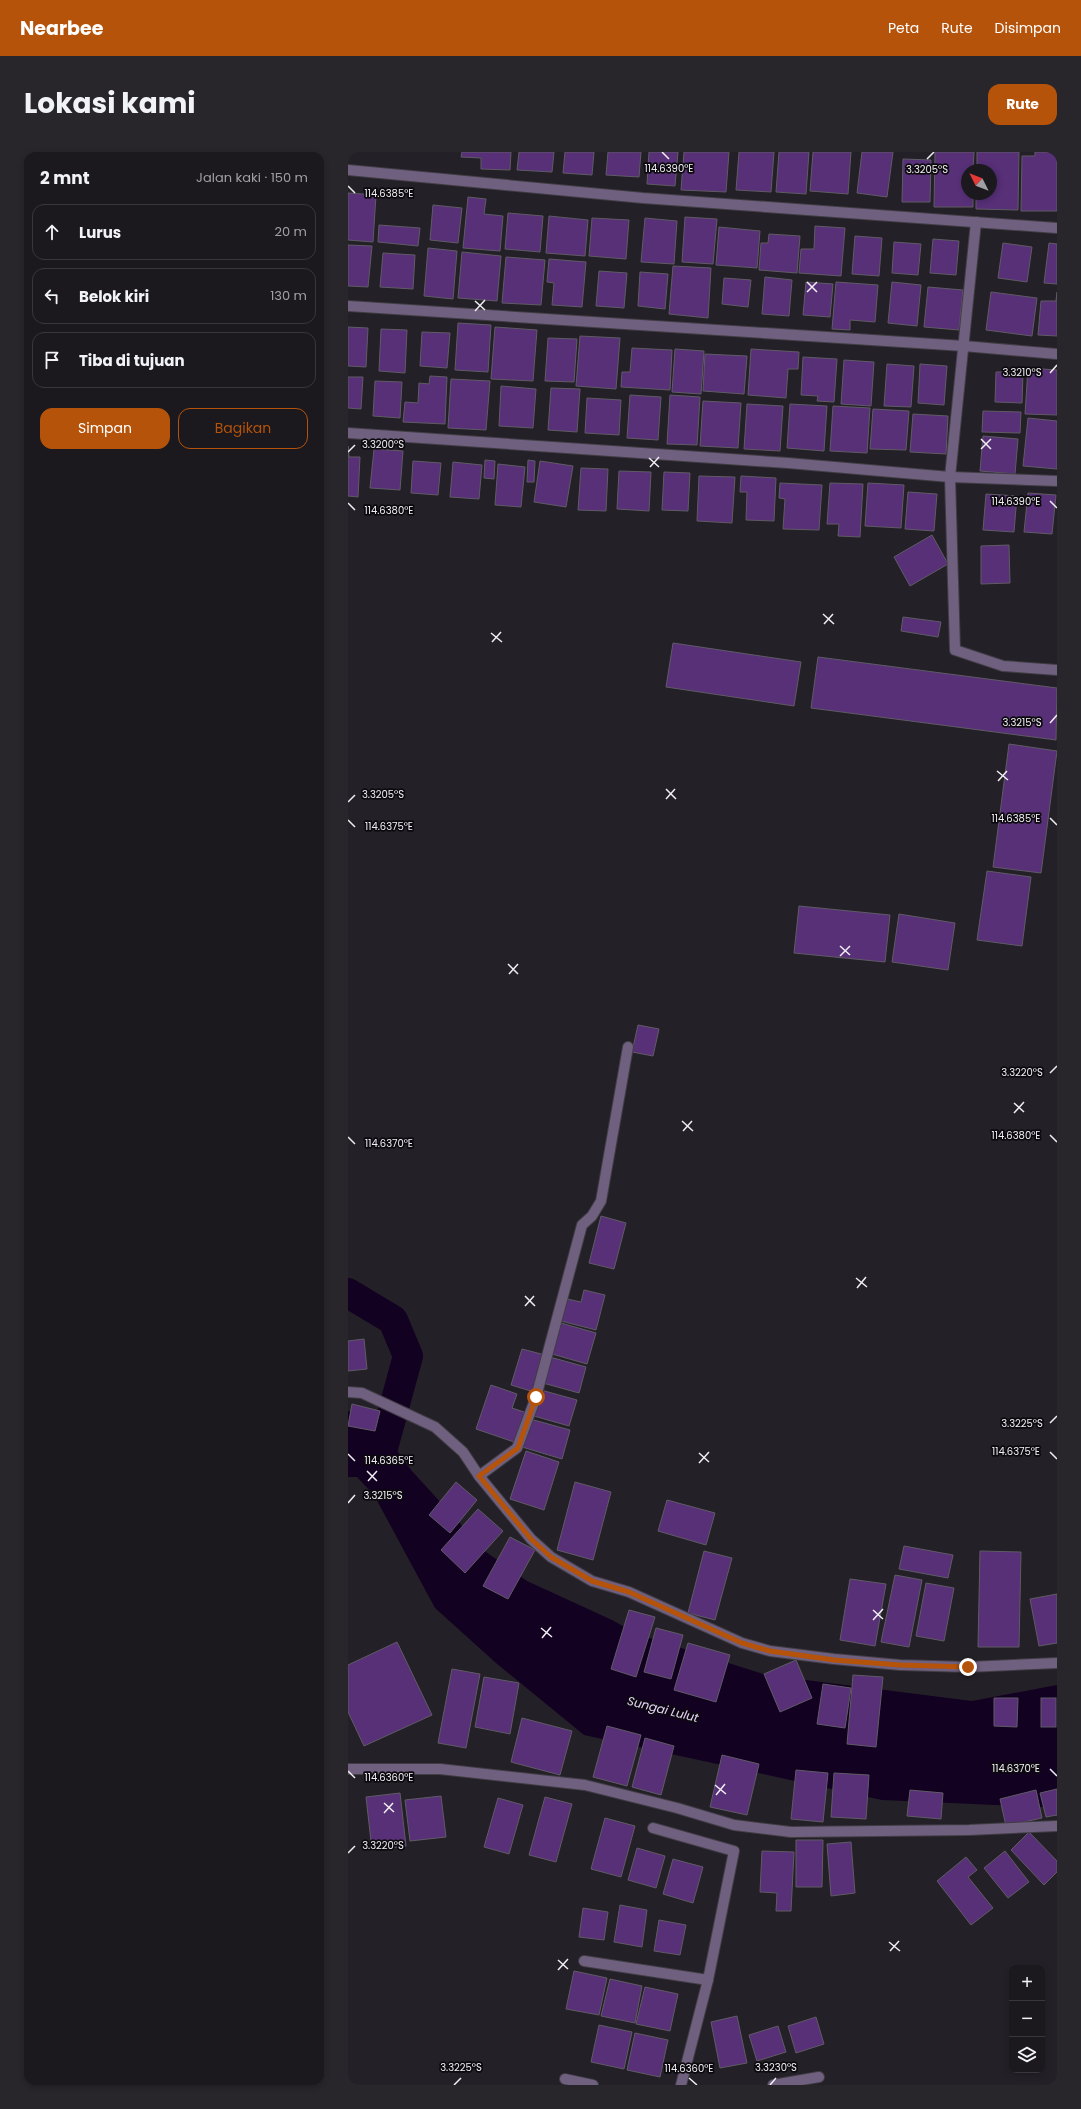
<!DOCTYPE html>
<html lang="id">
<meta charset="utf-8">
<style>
body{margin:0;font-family:Poppins,sans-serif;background:#28252b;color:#f1f3f6}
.controls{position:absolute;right:12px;bottom:12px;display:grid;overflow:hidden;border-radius:8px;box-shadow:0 2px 6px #0003}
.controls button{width:36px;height:36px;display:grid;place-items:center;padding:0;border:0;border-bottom:1px solid #39373c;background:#1b181e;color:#f1f3f6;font:20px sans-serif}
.compass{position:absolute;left:613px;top:12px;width:36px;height:36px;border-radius:50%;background:#1b181e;box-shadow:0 2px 6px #0003;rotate:312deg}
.stop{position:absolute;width:12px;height:12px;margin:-9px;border:3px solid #b45309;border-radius:50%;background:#fff}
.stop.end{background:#b45309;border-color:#fff;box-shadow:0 1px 4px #0008}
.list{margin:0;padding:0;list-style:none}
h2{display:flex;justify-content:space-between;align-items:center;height:52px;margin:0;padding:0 16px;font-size:17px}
h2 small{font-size:13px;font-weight:400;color:#a0a0a4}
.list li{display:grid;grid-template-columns:26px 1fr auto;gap:12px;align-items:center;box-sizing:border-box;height:56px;margin:0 8px 8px;padding:0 8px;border:1px solid #39373c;border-radius:12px}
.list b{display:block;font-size:15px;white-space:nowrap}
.list em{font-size:13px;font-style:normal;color:#a0a0a4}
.actions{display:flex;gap:8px;padding:12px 16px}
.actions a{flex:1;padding:9px 0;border:1px solid #b45309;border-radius:12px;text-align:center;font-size:14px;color:#b45309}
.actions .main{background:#b45309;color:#fff}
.icon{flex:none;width:22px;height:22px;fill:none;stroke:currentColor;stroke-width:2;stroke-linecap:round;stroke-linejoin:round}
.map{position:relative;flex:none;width:709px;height:1933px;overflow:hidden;border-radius:12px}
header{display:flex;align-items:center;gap:24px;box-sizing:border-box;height:56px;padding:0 20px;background:#b45309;color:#fff}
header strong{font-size:19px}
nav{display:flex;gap:22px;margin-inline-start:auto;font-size:14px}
.intro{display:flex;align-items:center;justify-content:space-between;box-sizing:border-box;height:96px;padding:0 24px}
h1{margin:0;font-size:28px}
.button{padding:10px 18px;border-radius:12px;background:#b45309;color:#fff;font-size:14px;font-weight:700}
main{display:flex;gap:24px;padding:0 24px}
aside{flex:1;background:#1b181e;border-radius:12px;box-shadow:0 2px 6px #0003}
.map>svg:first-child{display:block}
</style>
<header>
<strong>Nearbee</strong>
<nav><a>Peta</a><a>Rute</a><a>Disimpan</a></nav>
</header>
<div class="intro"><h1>Lokasi kami</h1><a class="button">Rute</a></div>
<main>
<aside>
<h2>2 mnt<small>Jalan kaki · 150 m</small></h2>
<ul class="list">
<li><svg class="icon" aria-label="ahead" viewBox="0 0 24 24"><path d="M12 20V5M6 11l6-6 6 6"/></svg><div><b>Lurus</b></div><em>20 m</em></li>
<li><svg class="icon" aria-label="left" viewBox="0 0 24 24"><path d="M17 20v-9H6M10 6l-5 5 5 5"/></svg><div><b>Belok kiri</b></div><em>130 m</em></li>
<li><svg class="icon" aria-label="arrive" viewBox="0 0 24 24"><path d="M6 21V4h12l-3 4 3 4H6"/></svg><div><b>Tiba di tujuan</b></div></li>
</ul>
<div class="actions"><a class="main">Simpan</a><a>Bagikan</a></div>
</aside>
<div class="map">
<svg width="709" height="1933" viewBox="0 0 709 1933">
<rect width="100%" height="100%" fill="#242028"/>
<polygon fill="#130122" points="0,1259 10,1262 34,1278 63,1318 138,1400 179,1429 264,1468 289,1482 418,1523 624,1549 709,1533 709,1649 693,1655 534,1648 236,1583 148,1511 87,1456 26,1343 9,1325 0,1325"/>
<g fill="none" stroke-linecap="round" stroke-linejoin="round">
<polyline stroke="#130122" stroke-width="30" points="0,1141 45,1168 60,1204 30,1314"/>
</g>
<g fill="#573077" stroke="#605b65">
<polygon points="114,0 163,0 162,18 133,17 133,6 113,5"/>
<polygon points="171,0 206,0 204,20 169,18"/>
<polygon points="217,0 246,0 244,23 215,21"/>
<polygon points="260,0 293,0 291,25 258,23"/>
<polygon points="301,0 330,0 327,34 299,32"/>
<polygon points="336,0 381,0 378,40 333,38"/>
<polygon points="391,0 426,0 423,40 388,38"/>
<polygon points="431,0 461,0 458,42 428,40"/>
<polygon points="465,0 503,0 500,42 462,39"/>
<polygon points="514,0 545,0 539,45 509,41"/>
<polygon points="587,0 626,0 625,18 619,18 619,42 625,42 625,55 586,55"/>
<polygon points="629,0 671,0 670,58 628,57 628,42 643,42 643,18 629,18"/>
<polygon points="687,0 709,0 709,59 673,59 674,4 687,4"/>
<polygon points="555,7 583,8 582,50 554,50"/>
<polygon points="0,41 28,43 25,90 0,88"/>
<polygon points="120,45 138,47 136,62 155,64 152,99 115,96"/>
<polygon points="85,53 114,56 110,91 82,88"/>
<polygon points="160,61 195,64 192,100 157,97"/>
<polygon points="201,64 240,68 237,104 198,101"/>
<polygon points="337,65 369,67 365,112 334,110"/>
<polygon points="244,66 281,68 278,107 241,104"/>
<polygon points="297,66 329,69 326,112 293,110"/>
<polygon points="31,73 72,76 70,94 30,90"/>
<polygon points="467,74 497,76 493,124 451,121 453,97 466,97"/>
<polygon points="371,75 412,79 409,116 368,113"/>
<polygon points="421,82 452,84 449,121 411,118 413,91 420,91"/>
<polygon points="507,84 534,86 531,124 504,122"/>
<polygon points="585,87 611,89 608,123 582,121"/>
<polygon points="546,90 573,92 570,123 544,121"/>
<polygon points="655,91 684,95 679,130 650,126"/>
<polygon points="701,91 709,92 709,132 696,131"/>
<polygon points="0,93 24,94 20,135 0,134"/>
<polygon points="80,96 109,99 105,147 76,144"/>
<polygon points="114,100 153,104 149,149 110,146"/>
<polygon points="35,101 67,103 65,137 32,135"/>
<polygon points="158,105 197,108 193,153 154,151"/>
<polygon points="201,107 238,110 234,155 204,153 206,131 199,130"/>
<polygon points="325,114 363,116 360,166 321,162"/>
<polygon points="251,119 279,121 276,156 248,154"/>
<polygon points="292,120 320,122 317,157 290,154"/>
<polygon points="417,125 444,128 441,164 414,162"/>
<polygon points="376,126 403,128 400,155 374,152"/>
<polygon points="458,130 485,132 482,165 455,163"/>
<polygon points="488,130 530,133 527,170 502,168 502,178 484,177"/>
<polygon points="544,130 573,133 569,174 540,171"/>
<polygon points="580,135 615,138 611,178 576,175"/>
<polygon points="643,140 689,146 684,184 638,178"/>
<polygon points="709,140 709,184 690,183 693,149 708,149"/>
<polygon points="110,171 143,173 140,220 107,218"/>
<polygon points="0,175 20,176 18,215 0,214"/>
<polygon points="147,175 189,178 185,229 143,227"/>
<polygon points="33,177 59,178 57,221 31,219"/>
<polygon points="74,180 102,181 99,216 72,214"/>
<polygon points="232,184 272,186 268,237 228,234"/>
<polygon points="200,186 229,187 226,230 197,229"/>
<polygon points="284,196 324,198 322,238 273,235 274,220 282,220"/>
<polygon points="327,197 356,199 353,242 324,240"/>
<polygon points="403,197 451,200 450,217 440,217 438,246 400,243"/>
<polygon points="357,202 399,204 396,242 355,239"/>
<polygon points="455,205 489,207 486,250 469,249 470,244 453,243"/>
<polygon points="496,208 526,210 523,254 493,252"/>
<polygon points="539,212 566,214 563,255 536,254"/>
<polygon points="572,212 599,214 596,253 570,251"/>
<polygon points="680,216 709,218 709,263 677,262"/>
<polygon points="648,220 675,220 674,251 647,250"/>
<polygon points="82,224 99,225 97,272 55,270 57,250 70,251 71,231 81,232"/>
<polygon points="0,225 15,225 13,257 0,256"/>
<polygon points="103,227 142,229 138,278 100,276"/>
<polygon points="27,229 54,230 52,266 25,264"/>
<polygon points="153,234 188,237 185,276 151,274"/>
<polygon points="203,236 232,237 229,280 200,278"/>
<polygon points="282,243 313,245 310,288 279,286"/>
<polygon points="322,243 352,245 349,293 319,292"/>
<polygon points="239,246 273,248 271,283 237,281"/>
<polygon points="355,249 393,251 390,296 352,294"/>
<polygon points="399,252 435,254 432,299 396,297"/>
<polygon points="442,252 479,254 476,299 439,296"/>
<polygon points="485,254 522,256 519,301 482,299"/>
<polygon points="525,257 561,259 558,298 522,297"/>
<polygon points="635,259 673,260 672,281 634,280"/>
<polygon points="565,262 600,264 598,302 562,300"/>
<polygon points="680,266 709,269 709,317 675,314"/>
<polygon points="635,284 670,287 667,322 632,319"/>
<polygon points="0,294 1,305 12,305 10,345 0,344"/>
<polygon points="26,297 55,299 52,338 22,336"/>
<polygon points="137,308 147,309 146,327 136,326"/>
<polygon points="180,308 187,309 186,330 179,330"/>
<polygon points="65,309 93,311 90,343 63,341"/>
<polygon points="192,309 225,314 218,355 186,350"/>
<polygon points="105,310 134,313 131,347 102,345"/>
<polygon points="150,312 177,315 173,355 147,353"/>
<polygon points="233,316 260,317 258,359 230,358"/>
<polygon points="271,319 303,320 301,359 269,357"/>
<polygon points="316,320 342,321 340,359 314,358"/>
<polygon points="351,324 387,325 384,371 349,369"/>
<polygon points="393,324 428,326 426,369 398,368 399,340 392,340"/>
<polygon points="432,331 474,333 471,378 435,377 437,347 431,346"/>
<polygon points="482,331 515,332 512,385 490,384 491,372 479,372"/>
<polygon points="520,331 556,333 553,376 517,374"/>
<polygon points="560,340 589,342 586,379 557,377"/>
<polygon points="680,341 708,343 704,382 676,380"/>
<polygon points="638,342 669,344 666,380 635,378"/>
<polygon points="584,383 600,412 562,434 546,405"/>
<polygon points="661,393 662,431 633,432 633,394"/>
<polygon points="555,465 593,470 590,485 553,479"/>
<polygon points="325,491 453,510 446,554 318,535"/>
<polygon points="470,505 709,536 708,588 463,556"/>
<polygon points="661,592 709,599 693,721 645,715"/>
<polygon points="639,719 683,725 674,794 629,788"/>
<polygon points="451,754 542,763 537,810 446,801"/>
<polygon points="551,762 607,771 600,818 544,810"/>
<polygon points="290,873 311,877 305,904 284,900"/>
<polygon points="253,1064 278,1071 266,1117 241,1111"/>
<polygon points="236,1138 257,1143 248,1178 213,1169 219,1147 233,1150"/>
<polygon points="213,1171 248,1181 239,1212 204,1202"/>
<polygon points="16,1187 19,1217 0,1219 0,1189"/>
<polygon points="174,1197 197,1203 186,1240 163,1233"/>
<polygon points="202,1205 238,1215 231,1241 195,1231"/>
<polygon points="143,1233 169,1242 164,1256 179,1261 169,1291 128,1277"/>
<polygon points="193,1238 229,1248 221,1274 186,1264"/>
<polygon points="4,1252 32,1259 27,1279 0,1274"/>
<polygon points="182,1267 222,1278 214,1307 174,1295"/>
<polygon points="178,1299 211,1310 196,1358 162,1347"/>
<polygon points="108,1330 129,1348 102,1381 81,1363"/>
<polygon points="227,1330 263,1340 245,1408 209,1398"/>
<polygon points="319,1348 367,1361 358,1393 310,1379"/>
<polygon points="130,1357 155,1379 117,1421 93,1398"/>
<polygon points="162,1385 187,1398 160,1447 135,1434"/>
<polygon points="556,1394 605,1403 600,1426 551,1417"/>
<polygon points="356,1399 384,1406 367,1468 340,1461"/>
<polygon points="632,1399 673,1400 671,1495 630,1495"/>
<polygon points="547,1423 574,1428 561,1495 533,1490"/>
<polygon points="502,1427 538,1432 527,1494 492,1488"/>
<polygon points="578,1431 606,1436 596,1489 568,1484"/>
<polygon points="709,1442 709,1491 691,1494 682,1447"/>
<polygon points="281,1458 307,1465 288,1525 263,1517"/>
<polygon points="308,1476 335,1483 323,1527 296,1520"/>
<polygon points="49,1490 84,1563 16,1594 0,1560 0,1513"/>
<polygon points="340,1491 382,1503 368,1550 326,1538"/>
<polygon points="448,1508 464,1546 432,1560 416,1522"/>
<polygon points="104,1517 132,1522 118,1596 90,1591"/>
<polygon points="505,1523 535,1525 528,1595 499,1592"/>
<polygon points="136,1525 171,1531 162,1582 127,1575"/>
<polygon points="475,1532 503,1536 497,1576 469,1572"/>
<polygon points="646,1546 670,1546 669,1575 646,1574"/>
<rect x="693" y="1546" width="15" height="29"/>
<polygon points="174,1566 224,1579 212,1623 163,1610"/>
<polygon points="259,1574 293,1583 279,1634 245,1625"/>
<polygon points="297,1586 326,1594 313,1643 284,1635"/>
<polygon points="374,1603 411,1612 399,1663 362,1655"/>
<polygon points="448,1618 480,1621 475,1670 443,1667"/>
<polygon points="486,1621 521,1623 518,1667 483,1665"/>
<polygon points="709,1637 709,1663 698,1665 692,1641"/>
<polygon points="562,1638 595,1641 593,1667 559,1664"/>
<polygon points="688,1638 694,1666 658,1674 652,1647"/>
<polygon points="52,1641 58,1694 24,1698 18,1645"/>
<polygon points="93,1644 98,1685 62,1689 57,1648"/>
<polygon points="197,1645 224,1652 208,1710 181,1703"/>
<polygon points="150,1646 175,1653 161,1702 136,1695"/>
<polygon points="257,1666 287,1674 273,1725 243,1717"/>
<polygon points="681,1680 709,1709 709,1720 696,1733 663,1698"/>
<polygon points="448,1688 475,1688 474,1735 448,1735"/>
<polygon points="503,1690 507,1741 483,1744 479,1692"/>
<polygon points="289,1696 317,1704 308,1736 280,1728"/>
<polygon points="414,1699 446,1700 443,1759 428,1759 429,1741 412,1740"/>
<polygon points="657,1699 681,1730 660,1746 636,1716"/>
<polygon points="618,1705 629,1718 620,1725 645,1756 623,1773 589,1729"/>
<polygon points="325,1707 355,1715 345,1751 315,1742"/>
<polygon points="272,1753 299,1758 294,1795 266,1790"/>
<polygon points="235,1756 260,1760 256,1788 231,1785"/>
<polygon points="311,1768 338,1773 332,1803 306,1799"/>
<polygon points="226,1819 259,1826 251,1863 218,1857"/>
<polygon points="262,1827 294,1834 287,1871 253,1864"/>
<polygon points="297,1835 330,1842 322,1879 288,1872"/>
<polygon points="389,1864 399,1911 372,1916 363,1870"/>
<polygon points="468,1865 476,1892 448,1901 440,1874"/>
<polygon points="251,1873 284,1880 276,1917 243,1910"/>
<polygon points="430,1874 438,1900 409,1909 401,1883"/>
<polygon points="287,1881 320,1888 312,1925 279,1918"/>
</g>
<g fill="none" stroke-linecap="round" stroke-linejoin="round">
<defs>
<g id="minor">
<polyline points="0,18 295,46 709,76"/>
<polyline points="628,70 602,325 607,498 655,514 709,518"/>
<polyline points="0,154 616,194 709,202"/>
<polyline points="0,281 440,311 602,325 709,329"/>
<polyline points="0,1240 14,1241 87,1275 115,1300 131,1324 183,1387 203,1405 244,1429 281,1440 394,1491 422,1499 486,1507 552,1513 620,1515 709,1511"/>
<polyline points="131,1324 169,1296 188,1245 234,1073 244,1064 253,1049 280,895"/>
<polyline points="0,1617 92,1617 237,1633 329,1656 386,1673 443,1680 621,1678 709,1674"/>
<polyline points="305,1676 386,1699 360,1828 333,1933"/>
<polyline points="236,1809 360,1828"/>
<polyline points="217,1927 245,1933"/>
<polyline points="425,1933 471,1925"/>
</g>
</defs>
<use href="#minor" stroke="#413d44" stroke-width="12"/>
<use href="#minor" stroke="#706080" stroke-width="10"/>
</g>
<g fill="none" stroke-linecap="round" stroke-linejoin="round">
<polyline stroke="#b45309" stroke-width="5" points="188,1245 170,1296 131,1324 183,1387 203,1405 244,1429 281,1440 394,1491 422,1499 486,1508 552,1513 620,1515"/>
</g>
<path fill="none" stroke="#f0eef3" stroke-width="1.5" d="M314 0 321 7M579 7 586 0M0 34 7 41M459 130 469 140M459 140 469 130M127 149 137 158M127 159 137 148M702 221 709 213M633 287 643 297M633 297 643 287M0 300 7 293M301 306 311 315M302 315 311 305M702 349 709 356M0 351 7 358M475 462 486 472M476 472 485 462M143 481 154 490M144 490 153 480M702 571 709 563M649 619 660 628M650 629 659 619M318 637 328 647M318 647 327 637M0 650 7 643M702 666 709 673M0 668 7 675M492 794 502 803M492 804 502 794M160 812 170 822M161 822 170 812M702 921 709 914M666 951 676 960M666 961 676 950M334 969 345 979M335 979 344 969M702 983 709 990M0 985 7 992M508 1126 519 1135M509 1136 518 1125M177 1144 187 1154M177 1154 186 1144M702 1271 709 1264M702 1300 709 1307M351 1301 361 1310M0 1302 7 1309M351 1311 361 1300M19 1319 29 1329M20 1329 29 1319M0 1351 7 1343M525 1458 535 1467M525 1468 535 1457M193 1476 204 1485M194 1486 203 1475M702 1617 709 1624M0 1619 7 1626M367 1633 378 1642M368 1643 377 1632M36 1651 46 1660M36 1661 45 1651M0 1701 7 1694M541 1790 552 1799M542 1799 551 1789M210 1808 220 1817M210 1818 220 1807M341 1926 349 1933M106 1933 113 1926M422 1933 428 1926"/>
<g text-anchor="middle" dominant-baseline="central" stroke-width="3.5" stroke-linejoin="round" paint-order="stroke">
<g font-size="12" font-style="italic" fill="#e8d4fd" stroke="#0c0a0e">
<text transform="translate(315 1557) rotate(14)">Sungai Lulut</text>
</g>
</g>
<g font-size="10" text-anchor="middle" fill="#f0eef3" stroke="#0c0a0e" stroke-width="3.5" stroke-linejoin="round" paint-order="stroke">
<text x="321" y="20">114.6390°E</text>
<text x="579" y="21">3.3205°S</text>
<text x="41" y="45">114.6385°E</text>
<text x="674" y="224">3.3210°S</text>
<text x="35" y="296">3.3200°S</text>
<text x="668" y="353">114.6390°E</text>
<text x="41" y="362">114.6380°E</text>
<text x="674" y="574">3.3215°S</text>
<text x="35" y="646">3.3205°S</text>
<text x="668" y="670">114.6385°E</text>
<text x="41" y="678">114.6375°E</text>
<text x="674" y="924">3.3220°S</text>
<text x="668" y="987">114.6380°E</text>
<text x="41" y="995">114.6370°E</text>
<text x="674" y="1275">3.3225°S</text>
<text x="668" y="1303">114.6375°E</text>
<text x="41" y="1312">114.6365°E</text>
<text x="35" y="1347">3.3215°S</text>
<text x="668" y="1620">114.6370°E</text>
<text x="41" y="1629">114.6360°E</text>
<text x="35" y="1697">3.3220°S</text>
<text x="113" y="1919">3.3225°S</text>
<text x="428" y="1919">3.3230°S</text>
<text x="341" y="1920">114.6360°E</text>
</g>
</svg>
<div class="controls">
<button>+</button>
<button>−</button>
<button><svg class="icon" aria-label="layers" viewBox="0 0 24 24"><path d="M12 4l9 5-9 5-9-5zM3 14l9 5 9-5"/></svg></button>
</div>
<svg class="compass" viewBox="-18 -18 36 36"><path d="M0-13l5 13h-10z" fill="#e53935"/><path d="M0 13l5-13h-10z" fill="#a0a0a4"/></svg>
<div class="stop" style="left:188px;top:1245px"></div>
<div class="stop end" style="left:620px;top:1515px"></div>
</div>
</main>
